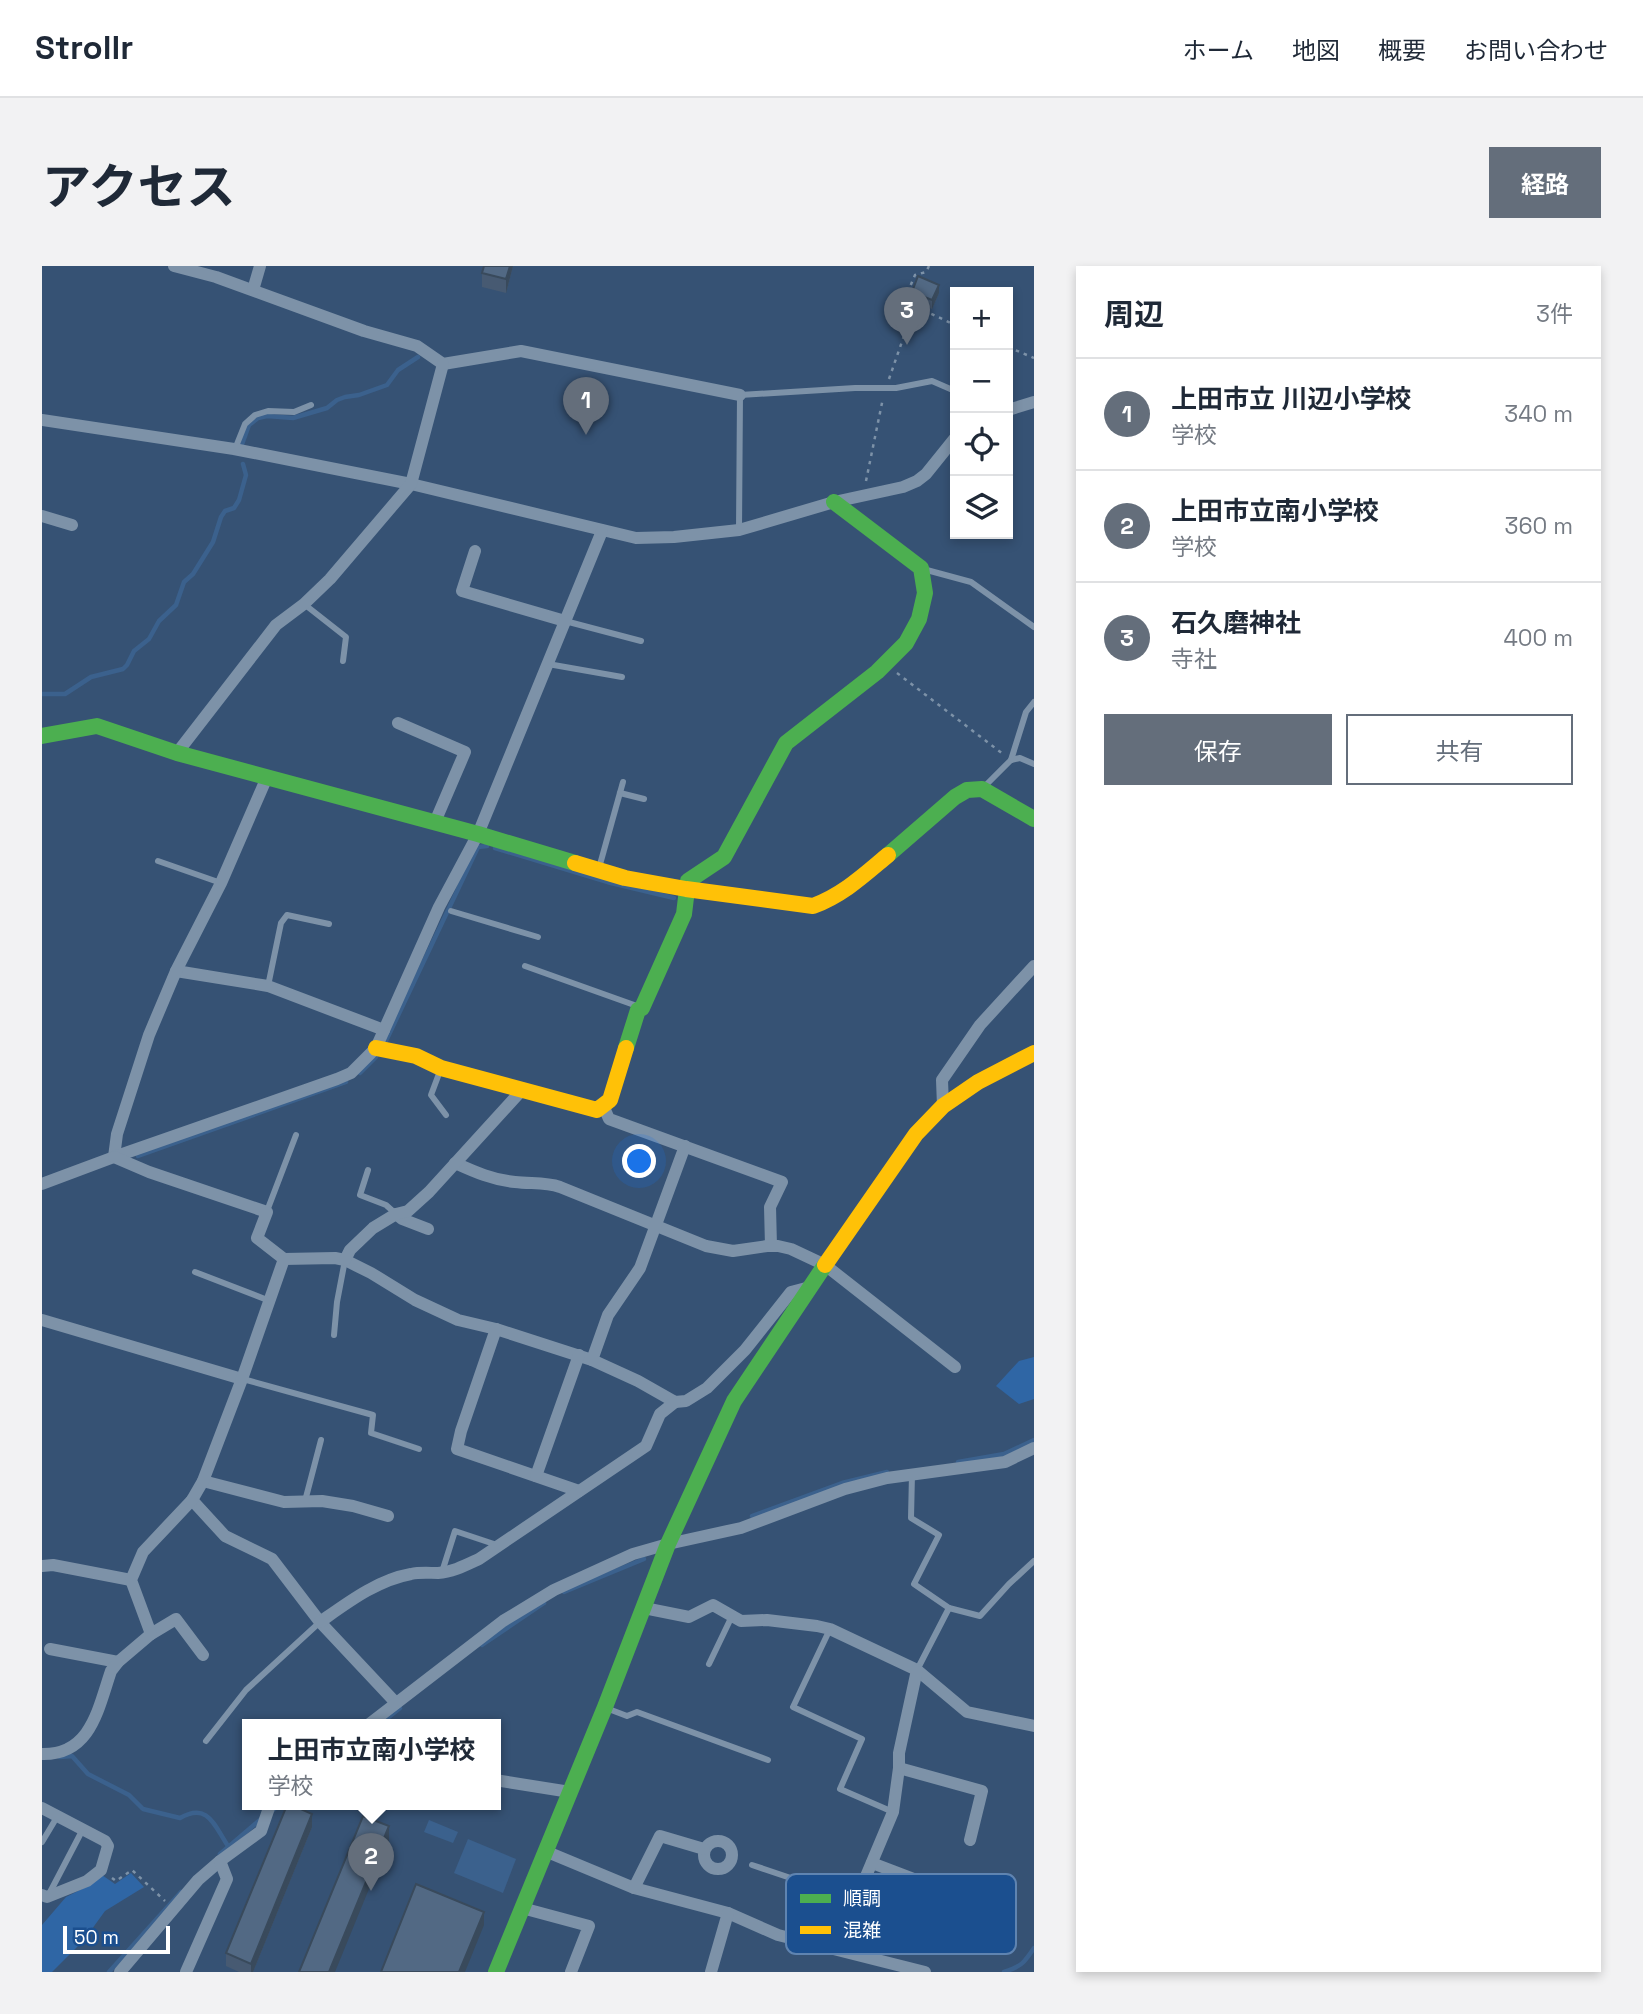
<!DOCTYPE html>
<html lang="ja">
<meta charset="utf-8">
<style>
body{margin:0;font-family:"Space Grotesk","Noto Sans JP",sans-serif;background:#f2f2f3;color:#1f2937}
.controls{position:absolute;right:21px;top:21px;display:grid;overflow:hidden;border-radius:0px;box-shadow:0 4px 10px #0003}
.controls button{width:63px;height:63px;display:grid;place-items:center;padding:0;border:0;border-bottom:2px solid #e0e1e3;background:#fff;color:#1f2937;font:35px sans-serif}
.scale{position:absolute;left:21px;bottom:18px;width:107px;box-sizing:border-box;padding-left:7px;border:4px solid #fff;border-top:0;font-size:19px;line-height:24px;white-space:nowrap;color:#fff;-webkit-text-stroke:5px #1b4f8f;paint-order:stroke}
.you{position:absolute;left:598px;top:896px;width:24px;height:24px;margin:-18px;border:5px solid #fff;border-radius:50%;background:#1a73e8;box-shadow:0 0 0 10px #1a73e833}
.badge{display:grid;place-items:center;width:46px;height:46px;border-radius:50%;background:#646e7b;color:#fff;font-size:23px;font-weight:700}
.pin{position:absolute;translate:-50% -58px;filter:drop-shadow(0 2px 4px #0008)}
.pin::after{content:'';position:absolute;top:37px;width:24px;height:21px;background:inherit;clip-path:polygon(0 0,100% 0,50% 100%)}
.popup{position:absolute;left:200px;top:1453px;width:259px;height:91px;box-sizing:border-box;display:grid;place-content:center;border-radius:0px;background:#fff;filter:drop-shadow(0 2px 5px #0005);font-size:23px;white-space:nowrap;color:#747a83}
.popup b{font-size:26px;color:#1f2937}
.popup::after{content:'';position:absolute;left:50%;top:100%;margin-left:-14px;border:14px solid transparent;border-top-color:#fff}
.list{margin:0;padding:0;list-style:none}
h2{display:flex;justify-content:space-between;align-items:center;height:91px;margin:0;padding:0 28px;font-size:30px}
h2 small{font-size:23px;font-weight:400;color:#747a83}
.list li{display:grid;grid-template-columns:46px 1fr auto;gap:21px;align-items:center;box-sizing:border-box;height:112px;padding:0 28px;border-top:2px solid #e0e1e3}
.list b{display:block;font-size:26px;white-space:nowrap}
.list p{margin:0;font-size:23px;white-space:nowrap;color:#747a83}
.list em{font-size:23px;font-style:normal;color:#747a83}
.actions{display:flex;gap:14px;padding:21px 28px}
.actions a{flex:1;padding:16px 0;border:2px solid #646e7b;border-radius:0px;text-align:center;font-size:24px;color:#646e7b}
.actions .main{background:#646e7b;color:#fff}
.icon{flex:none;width:38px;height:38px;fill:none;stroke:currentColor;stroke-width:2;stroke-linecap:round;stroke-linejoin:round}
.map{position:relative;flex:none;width:992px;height:1706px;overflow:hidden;border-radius:0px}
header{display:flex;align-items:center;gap:42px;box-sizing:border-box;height:98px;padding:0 35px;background:#fff;border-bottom:2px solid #e0e1e3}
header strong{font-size:33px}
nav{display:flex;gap:38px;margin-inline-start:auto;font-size:24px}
.intro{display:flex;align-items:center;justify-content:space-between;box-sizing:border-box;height:168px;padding:0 42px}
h1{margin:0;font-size:49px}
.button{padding:18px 32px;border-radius:0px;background:#646e7b;color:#fff;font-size:24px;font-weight:700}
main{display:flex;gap:42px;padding:0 42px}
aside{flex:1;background:#fff;border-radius:0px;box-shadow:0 4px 10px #0003}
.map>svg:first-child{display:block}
</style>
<header>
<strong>Strollr</strong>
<nav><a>ホーム</a><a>地図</a><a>概要</a><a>お問い合わせ</a></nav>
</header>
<div class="intro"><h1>アクセス</h1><a class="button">経路</a></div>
<main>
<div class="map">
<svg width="992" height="1706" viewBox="0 0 992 1706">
<rect width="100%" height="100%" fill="#365274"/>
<g fill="#2f66a5">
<polygon points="992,1091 992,1133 977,1138 954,1120 977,1095"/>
<polygon points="89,1607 102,1621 63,1645 42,1674 10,1706 0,1706 0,1659 24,1631 50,1618 60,1609 73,1618"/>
</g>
<g fill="#3b618d">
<polygon points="387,1554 416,1566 411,1577 382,1566"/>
<polygon points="426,1573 474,1593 461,1627 412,1607"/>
</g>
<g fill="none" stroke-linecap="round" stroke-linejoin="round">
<g stroke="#3b618d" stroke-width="4.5">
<polyline points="199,181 207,159 216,152 225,150 251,152 285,142 295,134 303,131 317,129 345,119 356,104 376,91"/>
<polyline points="0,428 23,428 49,411 81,403 85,399 92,385 107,373 117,355 134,339 142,316 151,308 171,276 179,251 183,245 192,242 197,234 204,209 201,198"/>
<polyline points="453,582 569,617 632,632"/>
<polyline points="343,777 436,581 445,580"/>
<polyline points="318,807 334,791"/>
<polyline points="96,890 304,816"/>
<polyline points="916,1196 962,1188 992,1174"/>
<polyline points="710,1250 800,1217 845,1206"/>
<polyline points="522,1326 602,1293"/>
<polyline points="440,1379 502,1337"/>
<polyline points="337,1459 358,1442"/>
<path d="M18 1491 30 1490 46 1508 87 1529 101 1543 138 1552C166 1536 172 1559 186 1580"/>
<polyline points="229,1546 237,1539"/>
<polyline points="178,1588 219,1553"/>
<polyline points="67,1706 139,1626"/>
<path d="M962 1706C980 1700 982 1697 992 1682"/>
</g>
<g stroke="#7d92a8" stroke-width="2.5" stroke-dasharray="3.5 5" stroke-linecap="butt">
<polyline points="887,0 884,6 873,9 862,35 913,59"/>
<polyline points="966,81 992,92"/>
<polyline points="847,113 872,41"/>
<polyline points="824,215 841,132"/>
<polyline points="855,407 961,488"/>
<polyline points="70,1612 74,1615 90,1604 123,1635"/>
</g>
<g stroke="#7d92a8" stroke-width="6">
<polyline points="193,183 203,158 213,149 226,145 252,146 269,139"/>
<polyline points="697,264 698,129 813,122 854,122 890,115 913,125"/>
<polyline points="881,303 929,316 992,361"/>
<polyline points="262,338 304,371 301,395"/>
<polyline points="523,355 599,375"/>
<polyline points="506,398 580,411"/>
<polyline points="969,494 984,446 992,436"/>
<polyline points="940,523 969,494 978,492 992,498"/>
<polyline points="578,527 602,533"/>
<polyline points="116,595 179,617"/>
<polyline points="557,602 581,516"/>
<polyline points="409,645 496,671"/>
<polyline points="483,700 595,740"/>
<polyline points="226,720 239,657 245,649 287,658"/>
<polyline points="398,805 389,829 404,849"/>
<polyline points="326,904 318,929 344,939 354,948"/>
<polyline points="225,945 254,869"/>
<polyline points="153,1006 228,1035"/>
<polyline points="292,1069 295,1036 303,994"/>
<polyline points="201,1113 331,1149 329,1167 377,1183"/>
<polyline points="870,1208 869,1252 897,1269 872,1318 907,1342"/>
<polyline points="263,1235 279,1174"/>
<polyline points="400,1306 413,1265 455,1279"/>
<polyline points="788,1363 751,1441 820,1473 798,1523 851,1546"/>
<polyline points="667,1398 690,1350"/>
<polyline points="875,1404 907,1342 938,1350 967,1318 992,1295"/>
<polyline points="564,1442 585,1450 595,1446 726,1494"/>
<polyline points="164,1475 204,1424 278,1356"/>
<polyline points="0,1576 15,1551"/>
<polyline points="710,1599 814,1634"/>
<polyline points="6,1630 41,1563"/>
</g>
<g stroke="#7d92a8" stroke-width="12">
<polyline points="132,0 174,11 322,65 375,80 401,98 479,85 698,129"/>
<polyline points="211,24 218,0"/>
<polyline points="966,144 992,136"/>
<polyline points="0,154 192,183 369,218 594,272 632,271 697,264 792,236 861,221 875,215 884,208 913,172"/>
<polyline points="0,250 30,259"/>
<polyline points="433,285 420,325 523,355"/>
<polyline points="356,457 423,486 393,556"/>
<polyline points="135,487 234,359 262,338 288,313 369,218 401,98"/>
<polyline points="134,705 226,720 342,764"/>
<polyline points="561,839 567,853 740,916 728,941 729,980"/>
<polyline points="901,840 900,814 938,759 992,700"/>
<polyline points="72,891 75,868 107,769 134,705 179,617 225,511"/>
<path d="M413 897C433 906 451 914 473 916 489 918 503 916 518 921L664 980 691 985 725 980H736L749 983 783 999 913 1101"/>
<polyline points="0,918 72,891 295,813 309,807 334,782 397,641 436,568 560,265"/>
<polyline points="354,948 360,953 386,963"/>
<polyline points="242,993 293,992 303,994 329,1007 373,1034 416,1054 454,1063 550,1094 596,1115 633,1136 644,1135 665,1122 703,1084 749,1026 768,1021"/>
<polyline points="303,994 308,984 331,962 354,948 366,945 387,926 480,824"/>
<polyline points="0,1054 200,1113"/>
<polyline points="454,1063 419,1165 415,1183 537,1225"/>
<polyline points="550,1094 566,1049 598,1002 643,880"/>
<polyline points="494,1210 537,1089"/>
<polyline points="161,1215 242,1236 280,1235 311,1240 346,1250"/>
<polyline points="150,1234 183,1270 230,1293 278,1356 354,1437"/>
<polyline points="0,1300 11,1299 89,1314"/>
<polyline points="602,1342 647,1351 671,1339 699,1355 725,1354 775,1360 788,1363 875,1404 925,1446 992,1460"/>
<path d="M278 1356C305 1337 335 1314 369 1308 378 1306 387 1307 396 1307 411 1306 424 1299 437 1293L604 1180 618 1148 633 1136"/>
<polyline points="109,1368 134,1353 161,1389"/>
<polyline points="8,1383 76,1396"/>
<polyline points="326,1459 461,1355 512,1324 591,1288 626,1278 699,1262 803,1223 845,1212 963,1196 992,1182"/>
<path d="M0 1488C49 1489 56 1443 69 1405L76 1396 109 1368 89 1314 101 1286 150 1234 161 1215 200 1113 242 993 215 972 225 946 107 906 72 891"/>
<polyline points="857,1502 940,1525 928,1574"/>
<polyline points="453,1514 528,1526"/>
<polyline points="0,1542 63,1575 66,1580 59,1604 45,1615 5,1631 0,1629"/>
<circle cx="676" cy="1589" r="14"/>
<polyline points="503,1585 592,1622 686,1647 736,1669 883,1706"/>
<polyline points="830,1597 961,1647"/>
<polyline points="592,1622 618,1570 662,1583"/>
<polyline points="480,1642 547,1660 529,1706"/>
<polyline points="790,1682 814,1634 851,1546 857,1502 857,1487 875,1404"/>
<polyline points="78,1706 156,1614 178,1595 219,1565 228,1539"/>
<polyline points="144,1706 185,1613 178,1595"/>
<polyline points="669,1706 686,1647"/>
</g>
<g stroke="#4caf50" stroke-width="16">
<polyline points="0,470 55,460 135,487 436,568 533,597"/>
<polyline points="846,589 913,531 925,524 940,523 992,553"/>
<polyline points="584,782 596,744 600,742 642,648 646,615 682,591 744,477 835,406 864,377 877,353 883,327 879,302 792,236"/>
<polyline points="454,1706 563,1441 626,1278 692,1135 783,999"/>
</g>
<g stroke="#ffc107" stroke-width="16">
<path d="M533 597 583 612 644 623 771 640C801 629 822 609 846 589"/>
<polyline points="334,782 374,790 399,802 555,844 568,834 584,782"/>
<polyline points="783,999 874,868 901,840 936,816 992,787"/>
</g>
</g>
<g fill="#475a72">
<polygon points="471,0 464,27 440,21 440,7"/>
<polygon points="870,26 897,27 890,43 870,35"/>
<polygon points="270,1561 211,1706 197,1706 184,1700 184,1687"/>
</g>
<g fill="#394a5c">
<polygon points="468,0 471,0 464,27 464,13"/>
<polygon points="897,19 897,27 890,43 890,34"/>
<polygon points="270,1548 270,1561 211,1706 209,1706 209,1698"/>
<polygon points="347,1560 347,1574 293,1706 287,1706"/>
<polygon points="442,1646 442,1659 423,1706 417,1706"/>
</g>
<g fill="#526984" stroke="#394a5c" stroke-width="2">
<polygon points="442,0 468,0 464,13 440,7"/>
<polygon points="876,10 897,19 890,34 870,26"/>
<polygon points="245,1539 250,1539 270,1548 209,1698 184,1687"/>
<polygon points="321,1550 347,1560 287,1706 257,1706"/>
<polygon points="374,1618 442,1646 417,1706 339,1706"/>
</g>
<rect x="744" y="1608" width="230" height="80" rx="10" fill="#1b4f8f" stroke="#5f84b1" stroke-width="2"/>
<rect x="758" y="1628" width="31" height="9" fill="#4caf50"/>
<rect x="758" y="1660" width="31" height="8" fill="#ffc107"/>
<g font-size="19" fill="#fff">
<text x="801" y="1639">順調</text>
<text x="801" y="1671">混雑</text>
</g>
</svg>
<div class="controls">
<button>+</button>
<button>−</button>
<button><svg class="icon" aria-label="locate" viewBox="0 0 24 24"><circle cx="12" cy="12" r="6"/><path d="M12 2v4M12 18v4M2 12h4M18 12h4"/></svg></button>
<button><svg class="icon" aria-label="layers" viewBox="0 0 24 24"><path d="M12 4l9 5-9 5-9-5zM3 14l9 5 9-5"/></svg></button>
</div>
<div class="scale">50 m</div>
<div class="you"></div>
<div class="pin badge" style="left:544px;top:169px">1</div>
<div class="pin badge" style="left:329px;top:1625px">2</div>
<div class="popup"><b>上田市立南小学校</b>学校</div>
<div class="pin badge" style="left:865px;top:79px">3</div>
</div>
<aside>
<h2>周辺<small>3件</small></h2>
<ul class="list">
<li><span class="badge">1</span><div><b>上田市立 川辺小学校</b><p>学校</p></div><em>340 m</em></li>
<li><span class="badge">2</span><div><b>上田市立南小学校</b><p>学校</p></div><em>360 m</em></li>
<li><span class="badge">3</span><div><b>石久磨神社</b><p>寺社</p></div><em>400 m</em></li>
</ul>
<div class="actions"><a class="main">保存</a><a>共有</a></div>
</aside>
</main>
